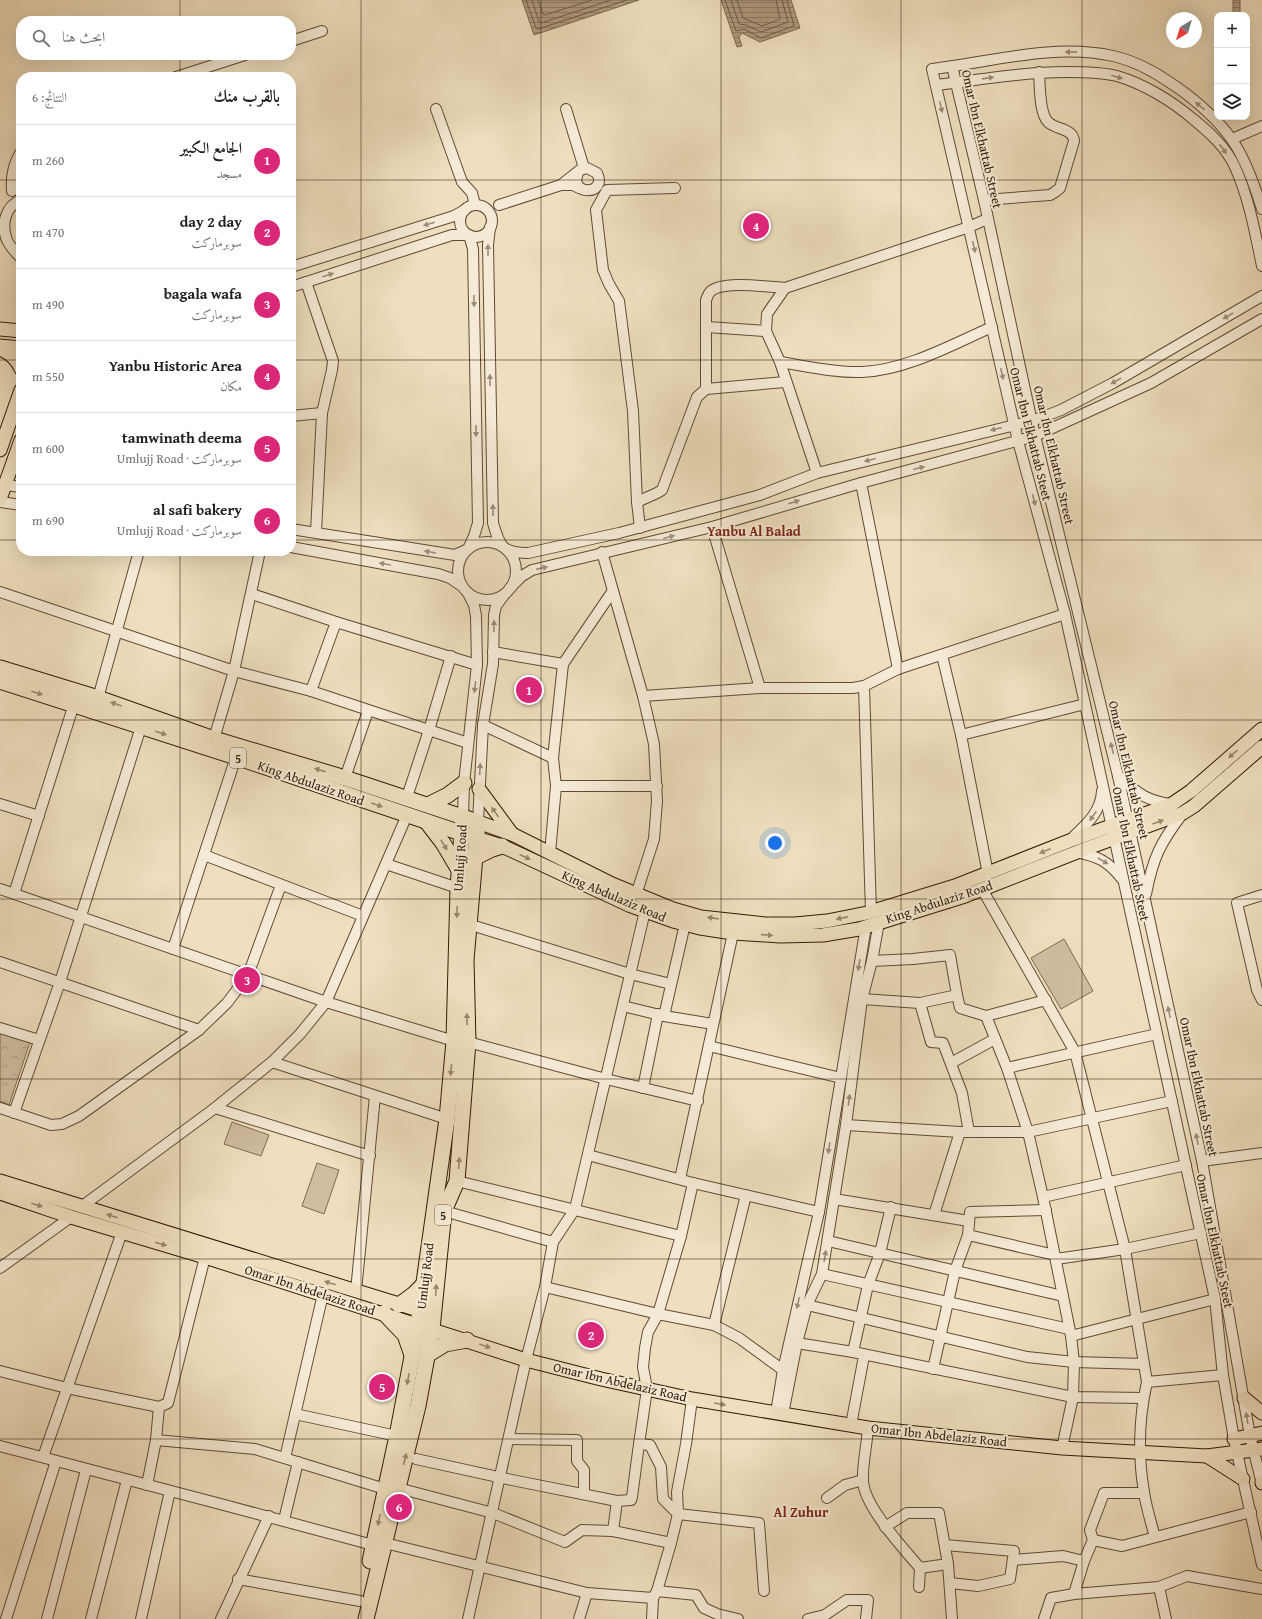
<!DOCTYPE html>
<html lang="ar">
<meta charset="utf-8">
<style>
body{margin:0;font-family:"Gentium Book Plus",Amiri,serif;background:#f6f6f6;color:#202124;direction:rtl}
.controls{position:absolute;right:12px;top:12px;display:grid;overflow:hidden;border-radius:8px;box-shadow:0 4px 16px #0002}
.controls button{width:36px;height:36px;display:grid;place-items:center;padding:0;border:0;border-bottom:1px solid #e0e0e0;background:#fff;color:#202124;font:20px sans-serif}
.compass{position:absolute;left:1166px;top:12px;width:36px;height:36px;border-radius:50%;background:#fff;box-shadow:0 4px 16px #0002;rotate:218deg}
.you{position:absolute;left:775px;top:843px;width:14px;height:14px;margin:-10px;border:3px solid #fff;border-radius:50%;background:#1a73e8;box-shadow:0 0 0 6px #1a73e833}
.badge{display:grid;place-items:center;width:26px;height:26px;border-radius:50%;background:#db2777;color:#fff;font-size:13px;font-weight:700}
.pin{position:absolute;translate:-50% -50%;border:2px solid #fff;box-shadow:0 1px 4px #0006}
.list{margin:0;padding:0;list-style:none}
h2{display:flex;justify-content:space-between;align-items:center;height:52px;margin:0;padding:0 16px;font-size:17px}
h2 small{font-size:13px;font-weight:400;color:#757577}
.list li{display:grid;grid-template-columns:26px 1fr auto;gap:12px;align-items:center;box-sizing:border-box;height:72px;padding:0 16px;border-top:1px solid #e0e0e0}
.list b{display:block;font-size:15px;white-space:nowrap}
.list p{margin:0;font-size:13px;white-space:nowrap;color:#757577}
.list em{font-size:13px;font-style:normal;color:#757577}
.icon{flex:none;width:22px;height:22px;fill:none;stroke:currentColor;stroke-width:2;stroke-linecap:round;stroke-linejoin:round}
.map{position:relative;flex:none;width:1262px;height:1619px;overflow:hidden;direction:ltr}
.search{position:absolute;background:#fff;box-shadow:0 4px 16px #0002;left:16px;top:16px;width:280px;height:44px;display:flex;align-items:center;gap:10px;box-sizing:border-box;padding:0 14px;border-radius:16px;color:#757577;font-size:15px}
.panel{position:absolute;background:#fff;box-shadow:0 4px 16px #0002;left:16px;top:72px;width:280px;height:484px;border-radius:16px;direction:rtl}
.map>svg:first-child{display:block}
</style>
<div class="map">
<svg width="1262" height="1619" viewBox="0 0 1262 1619">
<defs>
<pattern id="park-crowns" width="20" height="18" patternUnits="userSpaceOnUse"><rect width="20" height="18" fill="#cfbd9f"/><path d="M2 6a3 3 0 1 1 6 0M12 15a3 3 0 1 1 6 0" fill="none" stroke="#b2a287"/></pattern>
<pattern id="water-rules" width="6" height="5" patternUnits="userSpaceOnUse"><rect width="6" height="5" fill="#af9c80"/><path d="M0 2.5h6" fill="none" stroke="#8f7e67"/></pattern>
</defs>
<rect width="100%" height="100%" fill="#efdfbe"/>
<filter id="stains"><feTurbulence type="fractalNoise" baseFrequency=".005" numOctaves="4"/><feColorMatrix values="0 0 0 0 .2 0 0 0 0 .09 0 0 0 0 .02 0 0 0 .5 -.17"/></filter>
<radialGradient id="worn" r=".72"><stop offset=".6" stop-color="#630" stop-opacity="0"/><stop offset="1" stop-color="#630" stop-opacity=".3"/></radialGradient>
<g fill="#cfbd9f" stroke="#806b53">
<polygon points="1064,939 1093,991 1061,1009 1031,958"/>
<polygon points="232,1122 269,1135 261,1156 224,1144"/>
<polygon points="317,1163 339,1170 324,1214 302,1206"/>
</g>
<polygon fill="url(#park-crowns)" stroke="#806b53" points="0,1033 30,1042 9,1105 0,1101"/>
<g fill="url(#water-rules)" stroke="#7d6850">
<polygon points="522,0 639,0 534,35"/>
<polygon points="721,0 791,0 800,28 760,42 742,33 739,37 742,46 737,47"/>
<rect x="1233" y="0" width="7" height="15"/>
</g>
<g fill="none" stroke-linecap="round" stroke-linejoin="round">
<g stroke="#705a44" stroke-width="1">
<polyline points="526,0 536,28 538,29 627,0"/>
<polyline points="532,0 539,22 541,23 611,0"/>
<polyline points="538,0 543,14 545,15 592,0"/>
<polyline points="725,0 736,31 744,29 761,38 794,26 787,0"/>
<polyline points="731,0 739,24 746,25 761,32 788,22 782,0"/>
<polyline points="737,0 743,18 762,26 780,19 776,0"/>
</g>
<defs>
<g id="minor">
<polyline points="291,41 322,31"/>
<polyline points="952,66 984,200 1035,436 1118,776 1202,1161 1250,1436 1262,1484"/>
<polyline points="176,77 245,55"/>
<path d="M936 85C979 80 1022 72 1066 72 1082 72 1101 72 1117 76 1144 84 1172 101 1193 119 1209 132 1226 147 1235 167 1249 198 1255 232 1262 266"/>
<polyline points="436,109 462,182 472,193 475,205"/>
<polyline points="566,109 584,168"/>
<polyline points="1232,139 1262,126"/>
<path d="M578 173C568 196 608 196 597 173L587 168 580 170 561 185H573L579 188"/>
<path d="M12 191C11 177 13 164 21 152"/>
<path d="M21 200C5 206 1 225 7 240 10 247 16 253 21 258"/>
<path d="M984 200 1050 195 1055 192 1060 188 1074 141C1073 128 1056 130 1048 122 1039 113 1040 85 1039 72"/>
<polyline points="499,205 561,185"/>
<circle cx="476" cy="221" r="16"/>
<path d="M1262 209C1245 154 1232 129 1185 93 1163 77 1140 62 1113 56 1054 43 991 62 932 69L1018 441 1065 614 1085 704 1215 1299 1223 1375 1234 1439 1262 1565"/>
<path d="M490 227 488 245 493 523C500 547 502 553 528 553L619 533 760 495 817 473 1032 421 1061 410 1113 383 1262 296"/>
<polyline points="291,267 454,216 465,210"/>
<polyline points="306,282 333,361 332,370 322,413 316,532"/>
<polyline points="291,287 452,235 469,235 473,249 478,523 474,536 468,549 455,555 291,529"/>
<polyline points="707,327 766,331"/>
<path d="M780 362C806 366 835 373 862 372 907 370 951 345 992 327"/>
<path d="M706 389V300C707 298 708 294 710 292 722 280 768 287 785 288"/>
<polyline points="291,416 322,413"/>
<polyline points="817,473 780,362 766,331 767,314 785,288 969,227 987,219"/>
<polyline points="861,483 898,669"/>
<polyline points="5,485 21,487"/>
<polyline points="0,502 21,505"/>
<polyline points="637,502 657,493 662,490 697,397 706,389 785,382"/>
<polyline points="712,527 760,688"/>
<polyline points="640,528 637,502 633,411 623,332 619,301 609,284 603,270 596,210 607,190 675,188"/>
<circle cx="487" cy="571" r="29"/>
<polyline points="291,547 438,574 450,578 462,586"/>
<polyline points="602,552 643,696 654,744 657,801 654,839 636,895"/>
<polyline points="510,588 522,576 532,570 712,527 861,483 1035,436 1151,383 1262,319"/>
<polyline points="0,592 234,671 311,691 468,743"/>
<polyline points="252,594 336,622 477,665"/>
<polyline points="493,652 563,664 612,592"/>
<polyline points="942,655 961,735 988,874"/>
<polyline points="864,686 871,912"/>
<polyline points="311,691 336,622"/>
<polyline points="643,696 760,688 853,688 864,686 898,669 1065,614"/>
<polyline points="98,698 139,551"/>
<polyline points="483,725 553,758 556,786 657,786"/>
<polyline points="961,735 1085,704"/>
<polyline points="214,739 234,671 260,551"/>
<polyline points="553,758 563,664"/>
<path d="M1118 776C1137 792 1144 800 1170 804"/>
<polyline points="345,778 368,711"/>
<polyline points="407,797 429,730 451,656"/>
<polyline points="0,804 39,816"/>
<polyline points="463,817 464,783 477,665 476,616 474,605 468,593"/>
<polyline points="478,822 483,725 493,664 494,615 496,606 504,595"/>
<path d="M1072 838C1086 825 1101 812 1102 791"/>
<path d="M1075 852C1098 856 1108 861 1122 879"/>
<polyline points="550,853 556,786"/>
<polyline points="204,855 363,916"/>
<polyline points="386,864 458,888"/>
<polyline points="0,889 326,1002 454,1041"/>
<path d="M982 889 1075 1052 1125 1249 1147 1382C1139 1417 1138 1457 1144 1492 1146 1507 1151 1522 1155 1537"/>
<polyline points="14,894 74,704"/>
<path d="M1146 894C1153 858 1160 843 1183 813"/>
<polyline points="1262,895 1237,903 1257,990 1262,1000"/>
<polyline points="468,924 630,974 671,984"/>
<polyline points="173,949 236,757"/>
<polyline points="0,962 199,1030"/>
<polyline points="957,995 960,1008 986,1016 1046,1000"/>
<polyline points="862,999 920,1003 957,995 950,955 913,959 872,961"/>
<polyline points="920,1003 931,1042 943,1043 962,1093 969,1132"/>
<polyline points="623,1006 664,1016 713,1024"/>
<polyline points="664,1016 685,924"/>
<polyline points="986,1016 1007,1068 1028,1132 1043,1197 1071,1336 1074,1362 1073,1397 1062,1448"/>
<polyline points="0,1028 39,1040"/>
<polyline points="468,1042 606,1079 698,1101"/>
<polyline points="709,1046 841,1078"/>
<polyline points="272,1062 447,1119"/>
<polyline points="951,1063 995,1039"/>
<polyline points="1007,1068 1157,1034"/>
<polyline points="643,1088 658,1014"/>
<polyline points="0,1108 51,1125 62,1124 79,1116 199,1030 227,1003 248,975 281,885"/>
<polyline points="215,1108 370,1156"/>
<polyline points="14,1113 60,982 141,727"/>
<polyline points="846,1125 960,1132 1028,1132 1172,1101"/>
<polyline points="588,1155 693,1183 819,1212"/>
<polyline points="1202,1161 1262,1153"/>
<polyline points="680,1179 733,933"/>
<polyline points="457,1181 681,1236"/>
<polyline points="746,1195 714,1325 658,1314 648,1332 645,1348 643,1367 647,1389 639,1444 650,1445 661,1467 663,1499 678,1514 759,1523 764,1591"/>
<polyline points="1043,1197 1186,1165"/>
<polyline points="834,1199 969,1221"/>
<polyline points="81,1207 215,1108 272,1062 300,1034 326,1002 407,815"/>
<polyline points="444,1211 553,1242"/>
<polyline points="934,1215 960,1132"/>
<polyline points="968,1235 1055,1255"/>
<polyline points="828,1241 1063,1296"/>
<polyline points="1056,1259 1125,1249 1201,1233"/>
<polyline points="0,1268 71,1217"/>
<polyline points="822,1274 1069,1329"/>
<polyline points="545,1287 658,1314 681,1236 693,1183"/>
<polyline points="356,1291 375,1096"/>
<polyline points="807,1305 1027,1357 1074,1362 1144,1364"/>
<polyline points="714,1325 739,1338 783,1370"/>
<polyline points="1071,1336 1215,1299"/>
<polyline points="797,1343 853,1352 1073,1397 1143,1398"/>
<polyline points="853,1352 868,1285 880,1253 891,1207"/>
<polyline points="933,1369 955,1271 968,1235 970,1212 1046,1210"/>
<polyline points="0,1371 67,1388 159,1407 168,1403 205,1257"/>
<polyline points="1147,1382 1223,1375"/>
<polyline points="776,1413 783,1370 819,1212 866,926"/>
<polyline points="295,1414 397,1436"/>
<polyline points="783,1414 797,1343 807,1305 822,1274 846,1125 862,999 872,961 879,922"/>
<polyline points="851,1425 864,1356"/>
<path d="M868 1428C867 1444 862 1466 863 1481 864 1506 903 1548 920 1568L919 1587"/>
<polyline points="509,1439 577,1440 577,1461 584,1470 584,1494"/>
<polyline points="156,1440 255,1449 385,1489"/>
<path d="M0 1446C124 1479 249 1511 373 1545"/>
<polyline points="43,1457 122,1232"/>
<polyline points="285,1458 323,1294"/>
<polyline points="416,1459 512,1480 617,1501"/>
<polyline points="147,1485 156,1440 159,1407"/>
<polyline points="398,1488 493,1513 565,1542 582,1530 613,1531 617,1501 631,1500 632,1497 639,1444"/>
<polyline points="827,1498 845,1485 863,1480"/>
<polyline points="284,1520 298,1462"/>
<polyline points="885,1527 907,1513 939,1513 948,1564 952,1619"/>
<polyline points="613,1531 671,1543"/>
<polyline points="1093,1540 1122,1546 1251,1512"/>
<polyline points="385,1543 587,1593 653,1598"/>
<polyline points="945,1545 1014,1551 1010,1579 978,1586 950,1583"/>
<polyline points="1013,1560 1063,1556 1084,1561"/>
<polyline points="920,1568 948,1564"/>
<polyline points="238,1579 360,1601"/>
<polyline points="1159,1587 1166,1619"/>
<polyline points="657,1591 696,1595 704,1608 717,1614 738,1619"/>
<polyline points="1074,1594 1084,1561 1093,1540 1090,1530 1104,1493 1144,1493"/>
<polyline points="6,1619 56,1461"/>
<polyline points="47,1619 86,1470"/>
<polyline points="91,1619 127,1480"/>
<polyline points="141,1619 170,1491"/>
<polyline points="221,1619 269,1516"/>
<polyline points="468,1619 526,1360 545,1287 553,1242 575,1209 645,911"/>
<polyline points="579,1619 587,1593"/>
<polyline points="652,1619 653,1598 657,1591 671,1543 678,1514 677,1492 686,1444 692,1399"/>
<polyline points="808,1619 825,1615 847,1600 868,1600 866,1619"/>
<polyline points="1044,1619 1051,1598 1074,1594 1159,1587 1187,1576 1262,1589"/>
</g>
<g id="major">
<polyline points="0,329 21,331"/>
<polyline points="0,346 21,348"/>
<path d="M0 349C10 353 17 359 21 369"/>
<polyline points="0,450 21,390"/>
<polyline points="0,499 21,440"/>
<polyline points="479,789 512,834"/>
<polyline points="478,822 512,834 612,884 673,909 701,917 765,924 795,924 827,921 867,913 955,886 1069,841 1172,804 1191,791 1262,729"/>
<polyline points="476,838 502,846 631,906 673,921 700,928 733,933 780,936 823,935 859,929 965,896 1085,849 1183,813 1194,806 1262,747"/>
<polyline points="0,1181 428,1313"/>
<polyline points="0,1193 71,1217 205,1257 526,1360 601,1379 692,1399 868,1428 1062,1448 1207,1456 1262,1449"/>
<polyline points="1244,1398 1262,1413"/>
<polyline points="1234,1439 1262,1433"/>
<polyline points="1207,1456 1243,1479"/>
<polyline points="1262,1483 1262,1482"/>
</g>
<g id="highway">
<polyline points="0,668 98,698 214,739 345,778 478,822 466,960 468,1042 457,1181 444,1211 432,1329 418,1406 366,1619"/>
<polyline points="0,681 236,757 470,836"/>
<polyline points="428,805 448,795 464,783"/>
<polyline points="427,822 443,843 459,870"/>
<polyline points="474,858 492,849 502,846"/>
<polyline points="399,1305 414,1294 423,1285"/>
<polyline points="384,1313 405,1335 412,1355"/>
<polyline points="427,1355 445,1344 467,1340"/>
<polyline points="370,1561 397,1436 418,1325 447,1119 454,1041 458,888 463,817"/>
</g>
</defs>
<use href="#minor" stroke="#614a35" stroke-width="12"/>
<use href="#major" stroke="#321907" stroke-width="15"/>
<use href="#highway" stroke="#321907" stroke-width="17"/>
<use href="#minor" stroke="#f5ead5" stroke-width="10"/>
<use href="#major" stroke="#efdfbe" stroke-width="13"/>
<use href="#highway" stroke="#efdfbe" stroke-width="15"/>
</g>
<defs><path id="oneway-solid" d="M-6-.8H1V-3.2L6.5 0L1 3.2V.8H-6Z"/></defs>
<g fill="#9d8c78">
<use href="#oneway-solid" transform="translate(1071 52) rotate(-179)"/>
<use href="#oneway-solid" transform="translate(1117 77) rotate(16)"/>
<use href="#oneway-solid" transform="translate(988 78) rotate(-8)"/>
<use href="#oneway-solid" transform="translate(1200 106) rotate(-140)"/>
<use href="#oneway-solid" transform="translate(941 107) rotate(77)"/>
<use href="#oneway-solid" transform="translate(1223 149) rotate(55)"/>
<use href="#oneway-solid" transform="translate(429 224) rotate(163)"/>
<use href="#oneway-solid" transform="translate(974 247) rotate(77)"/>
<use href="#oneway-solid" transform="translate(488 250) rotate(-90)"/>
<use href="#oneway-solid" transform="translate(328 275) rotate(-18)"/>
<use href="#oneway-solid" transform="translate(474 301) rotate(89)"/>
<use href="#oneway-solid" transform="translate(1228 316) rotate(150)"/>
<use href="#oneway-solid" transform="translate(1002 374) rotate(77)"/>
<use href="#oneway-solid" transform="translate(490 380) rotate(-91)"/>
<use href="#oneway-solid" transform="translate(1116 381) rotate(151)"/>
<use href="#oneway-solid" transform="translate(996 429) rotate(166)"/>
<use href="#oneway-solid" transform="translate(476 431) rotate(89)"/>
<use href="#oneway-solid" transform="translate(870 460) rotate(166)"/>
<use href="#oneway-solid" transform="translate(919 468) rotate(-14)"/>
<use href="#oneway-solid" transform="translate(1034 500) rotate(75)"/>
<use href="#oneway-solid" transform="translate(794 502) rotate(-17)"/>
<use href="#oneway-solid" transform="translate(493 510) rotate(-91)"/>
<use href="#oneway-solid" transform="translate(669 537) rotate(-15)"/>
<use href="#oneway-solid" transform="translate(430 552) rotate(-170)"/>
<use href="#oneway-solid" transform="translate(385 564) rotate(-170)"/>
<use href="#oneway-solid" transform="translate(542 568) rotate(-13)"/>
<use href="#oneway-solid" transform="translate(494 626) rotate(-89)"/>
<use href="#oneway-solid" transform="translate(475 687) rotate(97)"/>
<use href="#oneway-solid" transform="translate(1112 748) rotate(-104)"/>
<use href="#oneway-solid" transform="translate(480 769) rotate(-87)"/>
<use href="#oneway-solid" transform="translate(1093 816) rotate(125)"/>
<use href="#oneway-solid" transform="translate(1103 861) rotate(30)"/>
<use href="#oneway-solid" transform="translate(859 965) rotate(99)"/>
<use href="#oneway-solid" transform="translate(1169 1012) rotate(-102)"/>
<use href="#oneway-solid" transform="translate(849 1100) rotate(-83)"/>
<use href="#oneway-solid" transform="translate(1197 1139) rotate(-102)"/>
<use href="#oneway-solid" transform="translate(829 1148) rotate(99)"/>
<use href="#oneway-solid" transform="translate(825 1256) rotate(-81)"/>
<use href="#oneway-solid" transform="translate(798 1303) rotate(103)"/>
<use href="#oneway-solid" transform="translate(1247 1418) rotate(-99)"/>
</g>
<g fill="#9a866c">
<use href="#oneway-solid" transform="translate(37 693) rotate(18)"/>
<use href="#oneway-solid" transform="translate(116 704) rotate(-161)"/>
<use href="#oneway-solid" transform="translate(161 733) rotate(18)"/>
<use href="#oneway-solid" transform="translate(1233 754) rotate(139)"/>
<use href="#oneway-solid" transform="translate(320 770) rotate(-163)"/>
<use href="#oneway-solid" transform="translate(377 805) rotate(19)"/>
<use href="#oneway-solid" transform="translate(495 812) rotate(-126)"/>
<use href="#oneway-solid" transform="translate(1158 822) rotate(-20)"/>
<use href="#oneway-solid" transform="translate(444 845) rotate(58)"/>
<use href="#oneway-solid" transform="translate(1045 851) rotate(158)"/>
<use href="#oneway-solid" transform="translate(525 857) rotate(25)"/>
<use href="#oneway-solid" transform="translate(457 912) rotate(92)"/>
<use href="#oneway-solid" transform="translate(713 918) rotate(-171)"/>
<use href="#oneway-solid" transform="translate(842 918) rotate(169)"/>
<use href="#oneway-solid" transform="translate(767 935) rotate(4)"/>
<use href="#oneway-solid" transform="translate(467 1019) rotate(-91)"/>
<use href="#oneway-solid" transform="translate(451 1070) rotate(95)"/>
<use href="#oneway-solid" transform="translate(459 1163) rotate(-86)"/>
<use href="#oneway-solid" transform="translate(37 1205) rotate(18)"/>
<use href="#oneway-solid" transform="translate(112 1216) rotate(-163)"/>
<use href="#oneway-solid" transform="translate(161 1244) rotate(16)"/>
<use href="#oneway-solid" transform="translate(330 1283) rotate(-163)"/>
<use href="#oneway-solid" transform="translate(436 1290) rotate(-86)"/>
<use href="#oneway-solid" transform="translate(485 1346) rotate(19)"/>
<use href="#oneway-solid" transform="translate(408 1379) rotate(101)"/>
<use href="#oneway-solid" transform="translate(720 1404) rotate(10)"/>
<use href="#oneway-solid" transform="translate(405 1459) rotate(-76)"/>
<use href="#oneway-solid" transform="translate(379 1520) rotate(102)"/>
</g>
<path fill="none" stroke="#321907" stroke-width="1" stroke-opacity="0.55" d="M180 0V21M361 0V1619M541 0V1619M721 0V1619M901 0V1619M1082 0V1619M180 55V77M0 180H21M291 180H1262M0 360H21M291 360H1262M0 540H21M291 540H1262M180 551V1619M0 720H1262M0 899H1262M0 1079H1262M0 1259H1262M0 1439H1262"/>
<g text-anchor="middle" dominant-baseline="central" stroke-width="4" stroke-linejoin="round" paint-order="stroke">
<g fill="#f5ead5" stroke="#6c5845" stroke-width="1">
<rect x="230" y="748" width="16" height="20" rx="3"/>
<rect x="435" y="1205" width="16" height="20" rx="3"/>
</g>
<g font-size="12" font-weight="bold" fill="#321907">
<text x="238" y="758">5</text>
<text x="443" y="1215">5</text>
</g>
<g font-size="13" fill="#321907" stroke="#f5ead5">
<text transform="translate(982 139) rotate(77)">Omar Ibn Elkhattab Street</text>
<text transform="translate(1031 434) rotate(76)">Omar Ibn Elkhattab Steet</text>
<text transform="translate(1054 455) rotate(77)">Omar Ibn Elkhattab Street</text>
<text transform="translate(1129 770) rotate(77)">Omar Ibn Elkhattab Street</text>
<text transform="translate(311 783) rotate(19)">King Abdulaziz Road</text>
<text transform="translate(1131 854) rotate(78)">Omar Ibn Elkhattab Steet</text>
<text transform="translate(460 858) rotate(-86)">Umlujj Road</text>
<text transform="translate(614 896) rotate(23)">King Abdulaziz Road</text>
<text transform="translate(939 902) rotate(-18)">King Abdulaziz Road</text>
<text transform="translate(1199 1087) rotate(78)">Omar Ibn Elkhattab Street</text>
<text transform="translate(1215 1241) rotate(78)">Omar Ibn Elkhattab Steet</text>
<text transform="translate(425 1276) rotate(-83)">Umlujj Road</text>
<text transform="translate(310 1290) rotate(18)">Omar Ibn Abdelaziz Road</text>
<text transform="translate(620 1382) rotate(13)">Omar Ibn Abdelaziz Road</text>
<text transform="translate(939 1435) rotate(6)">Omar Ibn Abdelaziz Road</text>
</g>
<g font-size="14" font-weight="bold" fill="#7a1f14" stroke="#f5ead5">
<text x="754" y="531">Yanbu Al Balad</text>
<text x="801" y="1512">Al Zuhur</text>
</g>
</g>
<rect width="100%" height="100%" filter="url(#stains)"/>
<rect width="100%" height="100%" fill="url(#worn)"/>
</svg>
<div class="controls">
<button>+</button>
<button>−</button>
<button><svg class="icon" aria-label="layers" viewBox="0 0 24 24"><path d="M12 4l9 5-9 5-9-5zM3 14l9 5 9-5"/></svg></button>
</div>
<svg class="compass" viewBox="-18 -18 36 36"><path d="M0-13l5 13h-10z" fill="#e53935"/><path d="M0 13l5-13h-10z" fill="#757577"/></svg>
<div class="you"></div>
<div class="pin badge" style="left:529px;top:690px">1</div>
<div class="pin badge" style="left:591px;top:1335px">2</div>
<div class="pin badge" style="left:247px;top:980px">3</div>
<div class="pin badge" style="left:756px;top:226px">4</div>
<div class="pin badge" style="left:382px;top:1387px">5</div>
<div class="pin badge" style="left:399px;top:1507px">6</div>
<div class="search"><svg class="icon" aria-label="search" viewBox="0 0 24 24"><circle cx="10" cy="10" r="6"/><path d="M15 15l6 6"/></svg>ابحث هنا</div>
<section class="panel">
<h2>بالقرب منك<small>النتائج: 6</small></h2>
<ul class="list">
<li><span class="badge">1</span><div><b>الجامع الكبير</b><p>مسجد</p></div><em>260 m</em></li>
<li><span class="badge">2</span><div><b>day 2 day</b><p>سوبرماركت</p></div><em>470 m</em></li>
<li><span class="badge">3</span><div><b>bagala wafa</b><p>سوبرماركت</p></div><em>490 m</em></li>
<li><span class="badge">4</span><div><b>Yanbu Historic Area</b><p>مكان</p></div><em>550 m</em></li>
<li><span class="badge">5</span><div><b>tamwinath deema</b><p>سوبرماركت · Umlujj Road</p></div><em>600 m</em></li>
<li><span class="badge">6</span><div><b>al safi bakery</b><p>سوبرماركت · Umlujj Road</p></div><em>690 m</em></li>
</ul>
</section>
</div>
